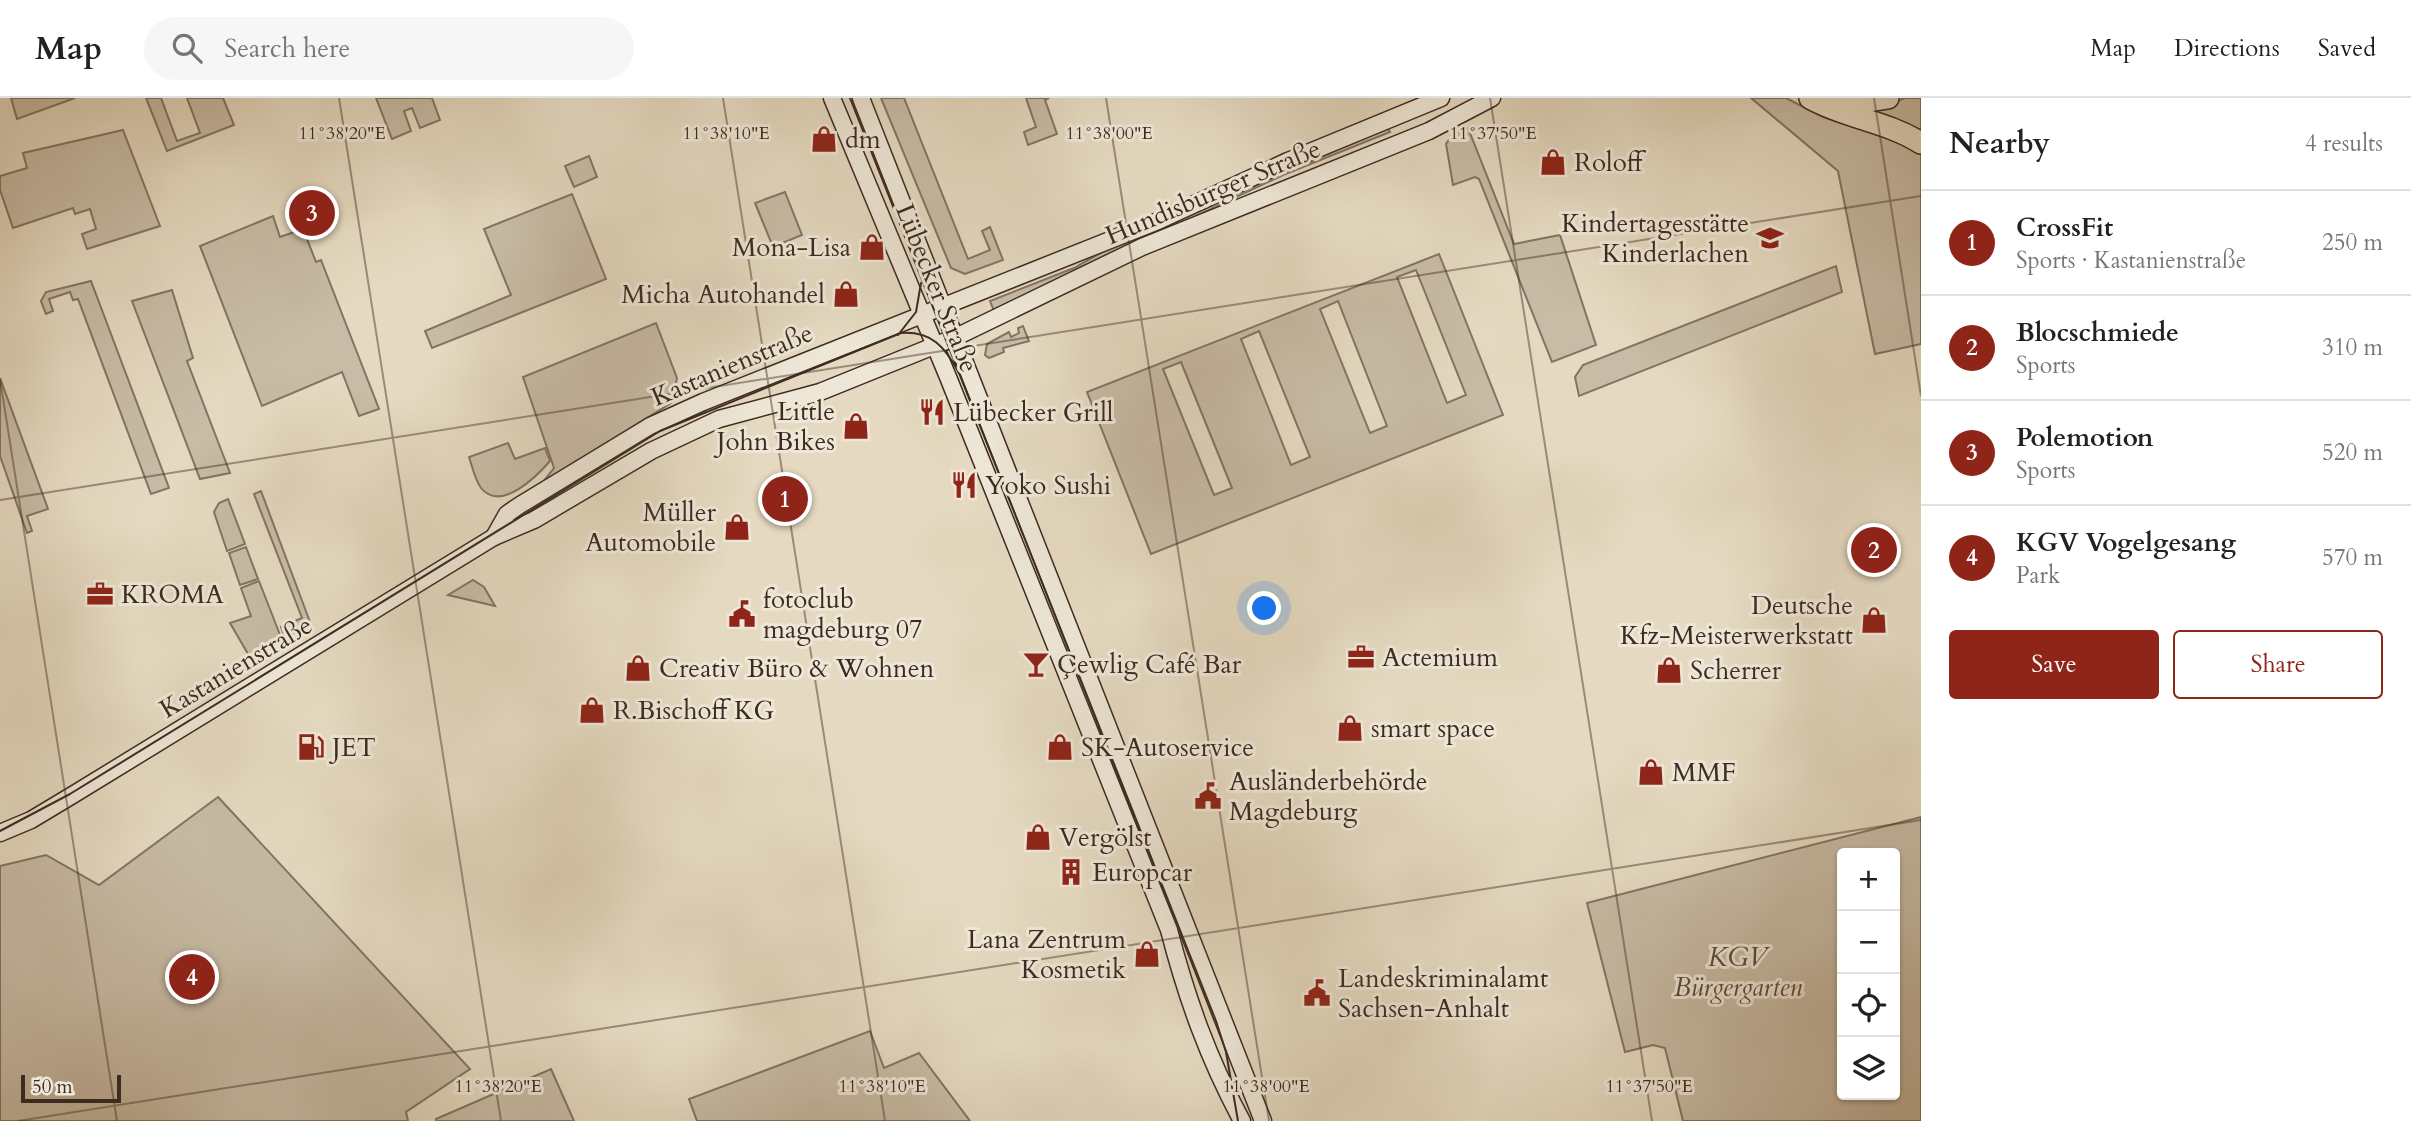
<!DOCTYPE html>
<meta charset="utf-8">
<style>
body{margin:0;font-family:Cardo,serif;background:#f6f6f6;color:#222}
.controls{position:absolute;right:21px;bottom:21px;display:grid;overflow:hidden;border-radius:7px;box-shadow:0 2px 5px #0004}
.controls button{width:63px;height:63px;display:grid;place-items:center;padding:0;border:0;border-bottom:2px solid #e0e0e0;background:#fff;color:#222;font:35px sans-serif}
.scale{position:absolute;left:21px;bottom:18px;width:100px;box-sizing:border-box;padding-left:7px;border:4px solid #3d2b21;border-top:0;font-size:19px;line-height:24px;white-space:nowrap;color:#3d2b21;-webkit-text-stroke:5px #eee7d7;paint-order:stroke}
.you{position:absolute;left:1265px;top:511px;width:24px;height:24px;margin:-18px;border:5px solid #fff;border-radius:50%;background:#1a73e8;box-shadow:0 0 0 10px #1a73e833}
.badge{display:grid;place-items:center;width:46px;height:46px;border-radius:50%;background:#8f2418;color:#fff;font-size:23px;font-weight:700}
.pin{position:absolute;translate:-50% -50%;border:4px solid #fff;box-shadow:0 2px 7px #0006}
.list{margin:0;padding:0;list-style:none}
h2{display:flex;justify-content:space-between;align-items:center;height:91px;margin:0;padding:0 28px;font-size:30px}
h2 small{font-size:23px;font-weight:400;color:#767676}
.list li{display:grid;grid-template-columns:46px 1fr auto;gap:21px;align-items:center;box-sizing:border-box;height:105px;padding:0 28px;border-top:2px solid #e0e0e0}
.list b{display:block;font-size:26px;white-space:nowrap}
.list p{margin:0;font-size:23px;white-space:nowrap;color:#767676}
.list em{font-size:23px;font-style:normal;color:#767676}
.actions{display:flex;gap:14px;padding:21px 28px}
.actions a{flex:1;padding:16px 0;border:2px solid #8f2418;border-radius:7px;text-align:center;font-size:24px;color:#8f2418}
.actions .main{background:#8f2418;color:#fff}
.icon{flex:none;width:38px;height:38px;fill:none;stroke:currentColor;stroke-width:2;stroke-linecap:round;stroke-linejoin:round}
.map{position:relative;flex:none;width:1921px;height:1023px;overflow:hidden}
header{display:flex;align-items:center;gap:42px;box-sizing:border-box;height:98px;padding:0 35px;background:#fff;border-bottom:2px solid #e0e0e0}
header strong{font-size:33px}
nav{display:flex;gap:38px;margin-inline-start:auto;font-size:24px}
.search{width:490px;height:63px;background:#f6f6f6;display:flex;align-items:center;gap:18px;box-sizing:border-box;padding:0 24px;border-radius:38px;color:#767676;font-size:26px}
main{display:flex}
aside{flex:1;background:#fff}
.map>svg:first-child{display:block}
</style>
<header>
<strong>Map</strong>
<div class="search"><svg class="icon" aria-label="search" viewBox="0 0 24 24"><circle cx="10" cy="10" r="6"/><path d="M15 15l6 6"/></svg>Search here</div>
<nav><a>Map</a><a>Directions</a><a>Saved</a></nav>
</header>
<main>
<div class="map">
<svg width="1921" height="1023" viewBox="0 0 1921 1023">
<rect width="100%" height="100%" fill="#e5dac1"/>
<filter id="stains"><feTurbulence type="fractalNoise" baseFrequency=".00286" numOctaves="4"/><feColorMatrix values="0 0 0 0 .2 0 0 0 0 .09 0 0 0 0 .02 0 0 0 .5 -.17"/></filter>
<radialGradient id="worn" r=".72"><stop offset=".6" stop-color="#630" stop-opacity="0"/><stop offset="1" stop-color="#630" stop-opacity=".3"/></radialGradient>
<g fill="#c8bca6" stroke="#827464" stroke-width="2" fill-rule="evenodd">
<polygon points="11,0 75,0 17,21"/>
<polygon points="146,0 161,0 177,43 200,35 187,0 223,0 234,27 167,53"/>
<polygon points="376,0 432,0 440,22 420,30 412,10 404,13 411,33 392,41"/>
<polygon points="881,0 904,0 968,161 990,152 982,133 990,129 1003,162 965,176 951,170"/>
<polygon points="1026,0 1049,0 1045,2 1057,36 1028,47 1024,34 1036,29"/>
<polygon points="1751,0 1786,0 1823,19 1921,52 1921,246 1875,256 1838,73"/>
<polygon points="1905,0 1921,0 1921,37 1872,17 1872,12"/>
<polygon points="1388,30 1390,34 1283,77 994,213 990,203 1074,170 1104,153"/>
<polygon points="1468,30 1514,146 1560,137 1596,247 1552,264 1479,81 1475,79 1453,87 1446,46 1453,36"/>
<polygon points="123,32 160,128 87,151 82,136 96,131 90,111 75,116 73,110 13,130 0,92 0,78 27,70 23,55"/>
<polygon points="589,58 597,79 574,89 565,68"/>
<polygon points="785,94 802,137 773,149 755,105"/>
<polygon points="572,96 606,181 432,250 425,233 511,197 484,131"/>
<polygon points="273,118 280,139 303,131 316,164 321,162 379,311 359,318 342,274 262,308 200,148"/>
<path d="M1439 156 1503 317 1151 456 1087 294ZM1416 172 1466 297 1447 305 1397 179ZM1338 203 1387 328 1370 335 1320 211ZM1259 233 1310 359 1291 367 1241 241ZM1181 264 1232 390 1214 397 1163 271Z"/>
<polygon points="1836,168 1842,194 1579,298 1575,279 1583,267"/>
<polygon points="91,183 169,390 151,396 78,201 73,202 70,194 49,201 53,213 46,216 41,203 46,194"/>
<polygon points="172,192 193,260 187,263 230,375 200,381 132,203"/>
<polygon points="656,225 677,280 671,305 542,385 554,370 523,279"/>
<polygon points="1023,228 1029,243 1003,250 1004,254 989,260 985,257 987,246 1009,234 1011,239 1019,235 1018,230"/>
<polygon points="0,280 48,411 27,418 32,433 27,435 0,358"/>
<path d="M508 345 515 361 545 350 550 363C538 377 501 415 481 390 475 382 472 368 469 359Z"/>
<polygon points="261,393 310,524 285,540 281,529 302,520 254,396"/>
<polygon points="228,401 245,446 227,453 214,414 219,405"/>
<polygon points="246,449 258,481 240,487 229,455"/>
<polygon points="473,482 484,489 495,508 448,497"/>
<polygon points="259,483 282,542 251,561 230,525 251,518 241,490"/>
<polygon points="218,699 470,971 406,1014 408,1023 0,1023 0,768 46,757 99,787"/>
<path d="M1921 719V1023H1683L1665 950 1653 947 1625 954 1587 805ZM1842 755H1895V997H1842Z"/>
<polygon points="870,933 884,970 919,955 970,1023 697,1023 689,1001"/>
<polygon points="551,971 574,1023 436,1023 436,1021"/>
</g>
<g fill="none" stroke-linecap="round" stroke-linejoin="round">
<defs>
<g id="secondary">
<path d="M832 0 948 279 1169 832C1187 901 1208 960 1242 1023"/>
<polyline points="861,0 1263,1023"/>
<polyline points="494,439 507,416 520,407 650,328 703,304 1158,123 1288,63 1441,0"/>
<polyline points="0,735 31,722 71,698 494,439 534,422 651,353 719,321 820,294 956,239 1142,149 1429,33 1492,0"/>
</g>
<g id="highway">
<path d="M1810 0C1846 20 1886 23 1921 45"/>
<polyline points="1837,8 1888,0"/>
</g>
</defs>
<use href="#secondary" stroke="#3d2b21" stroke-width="19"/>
<use href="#highway" stroke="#3d2b21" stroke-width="24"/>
<use href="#secondary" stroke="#eee7d7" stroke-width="16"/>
<use href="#highway" stroke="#e5dac1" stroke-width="21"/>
<g stroke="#3d2b21" stroke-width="2">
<polyline points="850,0 1216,923 1226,954 1238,1023"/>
<polyline points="898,237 916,214 921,185"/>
<path d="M0 733 70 696 660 333 901 235C932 233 945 249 959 275"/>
</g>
</g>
<path fill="none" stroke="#3d2b21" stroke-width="2" stroke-opacity="0.45" d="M339 0 501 1023M723 0 885 1023M1106 0 1269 1023M1490 0 1652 1023M1874 0 1921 298M0 281 117 1023M0 402 1921 98M18 1023 1921 722"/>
<defs>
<symbol id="shop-bare" viewBox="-9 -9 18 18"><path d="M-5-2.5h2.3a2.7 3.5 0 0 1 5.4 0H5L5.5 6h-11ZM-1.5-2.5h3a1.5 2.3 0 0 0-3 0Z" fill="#8f2418" stroke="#eee7d7" stroke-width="2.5" paint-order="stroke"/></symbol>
<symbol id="school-bare" viewBox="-9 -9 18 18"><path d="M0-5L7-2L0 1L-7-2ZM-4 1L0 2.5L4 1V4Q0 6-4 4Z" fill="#8f2418" stroke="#eee7d7" stroke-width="2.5" paint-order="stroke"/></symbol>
<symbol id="restaurant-bare" viewBox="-9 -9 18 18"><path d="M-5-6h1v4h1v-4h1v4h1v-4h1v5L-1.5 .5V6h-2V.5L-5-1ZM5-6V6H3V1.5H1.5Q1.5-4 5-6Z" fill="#8f2418" stroke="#eee7d7" stroke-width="2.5" paint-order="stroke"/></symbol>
<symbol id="office-bare" viewBox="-9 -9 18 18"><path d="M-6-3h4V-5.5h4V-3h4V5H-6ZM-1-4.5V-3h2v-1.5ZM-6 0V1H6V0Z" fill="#8f2418" stroke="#eee7d7" stroke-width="2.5" paint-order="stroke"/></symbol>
<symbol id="civic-bare" viewBox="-9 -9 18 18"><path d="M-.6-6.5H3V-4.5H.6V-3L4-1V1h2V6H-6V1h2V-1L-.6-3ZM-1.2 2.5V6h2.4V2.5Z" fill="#8f2418" stroke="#eee7d7" stroke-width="2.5" paint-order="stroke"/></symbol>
<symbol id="bar-bare" viewBox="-9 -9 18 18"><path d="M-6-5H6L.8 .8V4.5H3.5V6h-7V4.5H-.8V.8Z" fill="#8f2418" stroke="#eee7d7" stroke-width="2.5" paint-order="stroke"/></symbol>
<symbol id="fuel-bare" viewBox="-9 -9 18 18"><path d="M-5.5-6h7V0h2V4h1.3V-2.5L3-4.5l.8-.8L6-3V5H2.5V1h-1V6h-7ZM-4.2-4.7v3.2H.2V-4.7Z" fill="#8f2418" stroke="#eee7d7" stroke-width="2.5" paint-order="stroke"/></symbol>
<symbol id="building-bare" viewBox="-9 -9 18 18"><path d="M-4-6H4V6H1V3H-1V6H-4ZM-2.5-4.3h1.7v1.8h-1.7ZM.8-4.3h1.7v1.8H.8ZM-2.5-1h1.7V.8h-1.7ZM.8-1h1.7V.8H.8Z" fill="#8f2418" stroke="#eee7d7" stroke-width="2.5" paint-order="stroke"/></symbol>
</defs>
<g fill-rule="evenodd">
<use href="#shop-bare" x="805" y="22" width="38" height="38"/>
<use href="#shop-bare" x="1534" y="45" width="38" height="38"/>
<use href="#school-bare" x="1751" y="121" width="38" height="38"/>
<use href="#shop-bare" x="853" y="130" width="38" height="38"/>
<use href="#shop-bare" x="827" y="177" width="38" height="38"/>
<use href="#restaurant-bare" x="913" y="295" width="38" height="38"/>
<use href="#shop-bare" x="837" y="309" width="38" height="38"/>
<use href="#restaurant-bare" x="945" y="368" width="38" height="38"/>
<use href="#shop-bare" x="718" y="410" width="38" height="38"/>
<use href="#office-bare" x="81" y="477" width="38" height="38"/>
<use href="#civic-bare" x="723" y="497" width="38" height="38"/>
<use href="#shop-bare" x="1855" y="503" width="38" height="38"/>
<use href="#office-bare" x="1342" y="540" width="38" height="38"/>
<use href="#bar-bare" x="1017" y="547" width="38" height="38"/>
<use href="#shop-bare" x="619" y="551" width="38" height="38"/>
<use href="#shop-bare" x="1650" y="553" width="38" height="38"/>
<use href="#shop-bare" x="573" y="593" width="38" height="38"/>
<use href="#shop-bare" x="1331" y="611" width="38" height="38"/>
<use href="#fuel-bare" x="292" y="630" width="38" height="38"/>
<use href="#shop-bare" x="1041" y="630" width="38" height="38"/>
<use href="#shop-bare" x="1632" y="655" width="38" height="38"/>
<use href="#civic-bare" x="1189" y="679" width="38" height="38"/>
<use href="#shop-bare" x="1019" y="720" width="38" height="38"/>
<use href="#building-bare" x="1052" y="755" width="38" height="38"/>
<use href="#shop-bare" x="1128" y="837" width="38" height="38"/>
<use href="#civic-bare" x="1298" y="876" width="38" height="38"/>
</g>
<g text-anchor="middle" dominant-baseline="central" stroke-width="6" stroke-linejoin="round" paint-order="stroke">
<g font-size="26" fill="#3d2b21" stroke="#eee7d7" text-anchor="start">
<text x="845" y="41">dm</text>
<text x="1574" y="64">Roloff</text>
<text x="1749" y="125" text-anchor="end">Kindertagesstätte<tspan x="1749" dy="30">Kinderlachen</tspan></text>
<text x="851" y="149" text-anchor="end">Mona-Lisa</text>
<text x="825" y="196" text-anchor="end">Micha Autohandel</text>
<text x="835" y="313" text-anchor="end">Little<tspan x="835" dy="30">John Bikes</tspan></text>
<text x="953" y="314">Lübecker Grill</text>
<text x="985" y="387">Yoko Sushi</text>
<text x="716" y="414" text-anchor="end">Müller<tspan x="716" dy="30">Automobile</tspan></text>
<text x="121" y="496">KROMA</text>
<text x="763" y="501">fotoclub<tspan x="763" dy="30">magdeburg 07</tspan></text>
<text x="1853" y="507" text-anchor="end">Deutsche<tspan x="1853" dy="30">Kfz-Meisterwerkstatt</tspan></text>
<text x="1382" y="559">Actemium</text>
<text x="1057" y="566">Çewlig Café Bar</text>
<text x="659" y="570">Creativ Büro &amp; Wohnen</text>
<text x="1690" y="572">Scherrer</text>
<text x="613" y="612">R.Bischoff KG</text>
<text x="1371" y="630">smart space</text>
<text x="332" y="649">JET</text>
<text x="1081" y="649">SK-Autoservice</text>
<text x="1672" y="674">MMF</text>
<text x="1229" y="683">Ausländerbehörde<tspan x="1229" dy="30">Magdeburg</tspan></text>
<text x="1059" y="739">Vergölst</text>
<text x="1092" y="774">Europcar</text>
<text x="1126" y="841" text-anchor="end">Lana Zentrum<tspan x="1126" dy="30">Kosmetik</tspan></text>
<text x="1338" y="880">Landeskriminalamt<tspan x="1338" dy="30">Sachsen-Anhalt</tspan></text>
</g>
<g font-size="26" fill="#3d2b21" stroke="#eee7d7">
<text transform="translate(1213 94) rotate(-23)">Hundisburger Straße</text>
<text transform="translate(937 190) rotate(68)">Lübecker Straße</text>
<text transform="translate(732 267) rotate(-23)">Kastanienstraße</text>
<text transform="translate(236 569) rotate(-31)">Kastanienstraße</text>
</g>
<g font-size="26" font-style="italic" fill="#59483c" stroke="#eee7d7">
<text x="1738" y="859">KGV<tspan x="1738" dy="30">Bürgergarten</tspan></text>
</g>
</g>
<g font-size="18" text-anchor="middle" fill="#3d2b21" stroke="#eee7d7" stroke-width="6" stroke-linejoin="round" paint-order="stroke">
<text x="342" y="41">11°38'20"E</text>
<text x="726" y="41">11°38'10"E</text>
<text x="1109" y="41">11°38'00"E</text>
<text x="1493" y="41">11°37'50"E</text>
<text x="498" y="994">11°38'20"E</text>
<text x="882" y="994">11°38'10"E</text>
<text x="1266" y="994">11°38'00"E</text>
<text x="1649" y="994">11°37'50"E</text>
</g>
<rect width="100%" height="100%" filter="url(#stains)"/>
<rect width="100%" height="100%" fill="url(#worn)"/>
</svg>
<div class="controls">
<button>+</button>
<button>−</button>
<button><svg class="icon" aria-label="locate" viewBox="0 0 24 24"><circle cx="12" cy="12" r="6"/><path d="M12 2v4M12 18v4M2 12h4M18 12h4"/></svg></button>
<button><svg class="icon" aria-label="layers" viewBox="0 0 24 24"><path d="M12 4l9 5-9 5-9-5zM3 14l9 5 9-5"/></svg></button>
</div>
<div class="scale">50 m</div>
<div class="you"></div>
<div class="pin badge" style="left:785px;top:401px">1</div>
<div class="pin badge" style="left:1874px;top:452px">2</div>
<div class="pin badge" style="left:312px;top:115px">3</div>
<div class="pin badge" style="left:192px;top:879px">4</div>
</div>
<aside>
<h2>Nearby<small>4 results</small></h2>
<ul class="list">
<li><span class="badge">1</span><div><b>CrossFit</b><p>Sports · Kastanienstraße</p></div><em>250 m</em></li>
<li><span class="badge">2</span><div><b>Blocschmiede</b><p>Sports</p></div><em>310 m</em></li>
<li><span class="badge">3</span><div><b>Polemotion</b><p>Sports</p></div><em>520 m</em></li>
<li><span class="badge">4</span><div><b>KGV Vogelgesang</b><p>Park</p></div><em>570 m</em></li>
</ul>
<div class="actions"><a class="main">Save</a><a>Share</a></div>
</aside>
</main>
